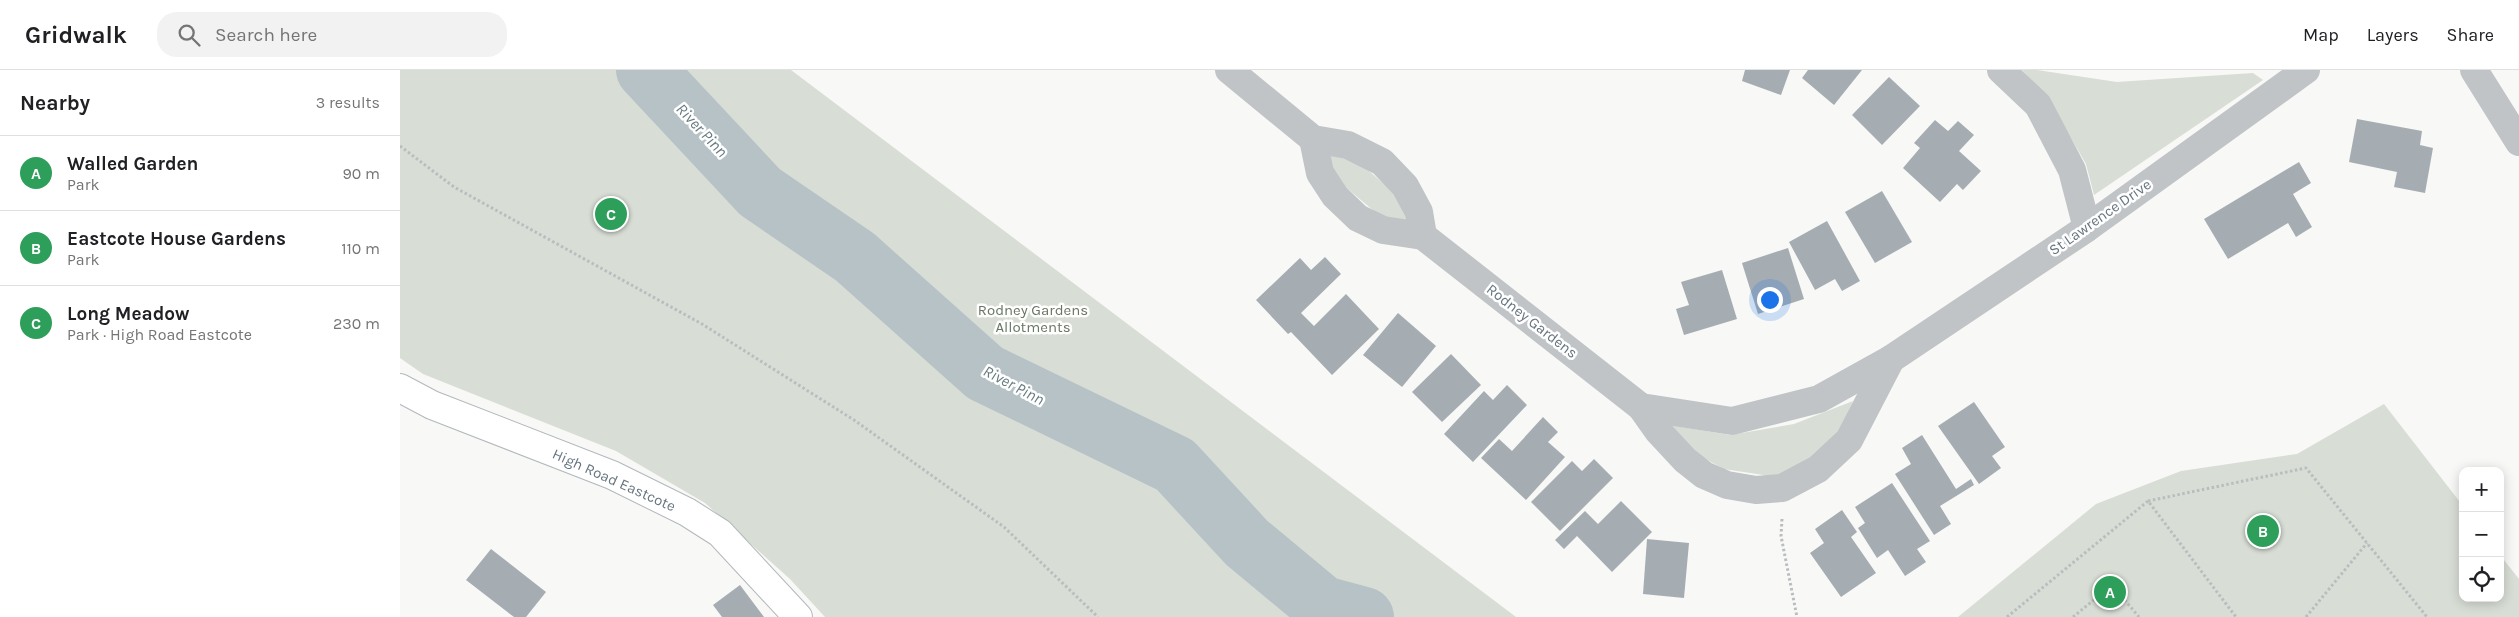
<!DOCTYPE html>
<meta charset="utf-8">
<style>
body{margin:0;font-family:Karla,sans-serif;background:#f2f2f2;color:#202124}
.controls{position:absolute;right:15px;bottom:15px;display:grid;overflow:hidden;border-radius:10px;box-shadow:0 2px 12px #0003}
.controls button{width:45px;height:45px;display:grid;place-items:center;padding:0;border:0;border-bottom:1px solid #e0e0e0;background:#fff;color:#202124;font:25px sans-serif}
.you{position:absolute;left:1369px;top:229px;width:18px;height:18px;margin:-12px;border:4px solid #fff;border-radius:50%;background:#1a73e8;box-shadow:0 0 0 8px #1a73e833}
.badge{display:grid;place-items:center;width:32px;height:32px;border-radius:50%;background:#1a73e8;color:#fff;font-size:16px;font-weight:700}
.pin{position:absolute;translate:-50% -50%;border:2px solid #fff;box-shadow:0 1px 5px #0006}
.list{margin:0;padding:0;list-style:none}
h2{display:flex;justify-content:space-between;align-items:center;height:65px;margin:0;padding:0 20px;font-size:21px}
h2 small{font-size:16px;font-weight:400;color:#757577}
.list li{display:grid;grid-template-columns:32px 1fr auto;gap:15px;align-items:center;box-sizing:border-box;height:75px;padding:0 20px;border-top:1px solid #e0e0e0}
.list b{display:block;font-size:19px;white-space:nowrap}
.list p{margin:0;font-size:16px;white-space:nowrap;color:#757577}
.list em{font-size:16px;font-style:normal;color:#757577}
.icon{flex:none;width:28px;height:28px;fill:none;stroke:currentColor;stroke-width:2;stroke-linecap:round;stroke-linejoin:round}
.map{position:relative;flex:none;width:2119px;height:547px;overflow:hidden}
header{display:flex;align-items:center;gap:30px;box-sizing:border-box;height:70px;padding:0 25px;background:#fff;border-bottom:1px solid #e0e0e0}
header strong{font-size:24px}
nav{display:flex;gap:28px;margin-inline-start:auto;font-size:18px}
.search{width:350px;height:45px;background:#f2f2f2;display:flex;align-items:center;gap:12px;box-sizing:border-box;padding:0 18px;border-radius:20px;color:#757577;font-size:19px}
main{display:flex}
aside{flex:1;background:#fff}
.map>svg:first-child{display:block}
</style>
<header>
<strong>Gridwalk</strong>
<div class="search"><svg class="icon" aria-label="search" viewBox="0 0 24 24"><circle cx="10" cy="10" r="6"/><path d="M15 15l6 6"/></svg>Search here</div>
<nav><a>Map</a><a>Layers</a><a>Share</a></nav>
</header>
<main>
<aside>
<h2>Nearby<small>3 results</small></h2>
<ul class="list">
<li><span class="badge" style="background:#2e9e5b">A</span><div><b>Walled Garden</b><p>Park</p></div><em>90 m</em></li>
<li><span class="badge" style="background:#2e9e5b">B</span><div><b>Eastcote House Gardens</b><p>Park</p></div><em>110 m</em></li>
<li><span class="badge" style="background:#2e9e5b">C</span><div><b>Long Meadow</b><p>Park · High Road Eastcote</p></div><em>230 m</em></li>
</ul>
</aside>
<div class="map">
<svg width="2119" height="547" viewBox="0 0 2119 547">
<rect width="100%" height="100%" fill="#f8f8f6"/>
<g fill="#d8ddd5" fill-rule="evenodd">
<path d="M0 0H247L449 166 273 0H391L1116 547H994L947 526 979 547H425L390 509 305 433 216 381 23 304 0 288ZM604 293 787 389 918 509 712 383Z"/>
<polygon points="1622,0 1637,0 1717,12 1853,3 1863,10 1694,125 1686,94 1649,30"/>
<polygon points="924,80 946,81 1007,134 1012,155 987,152 929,103"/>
<polygon points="1453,331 1442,357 1420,383 1384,408 1324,399 1289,380 1269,355 1330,365 1394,354"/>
<polygon points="1984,334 2063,436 2063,528 2100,528 2100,485 2119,509 2119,547 1558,547 1696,434 1781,401 1897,384"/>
</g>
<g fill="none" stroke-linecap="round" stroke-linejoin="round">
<polyline stroke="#b7c2c6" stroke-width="60" points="246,0 360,122 455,187 585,303 775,395 847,473 923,536 964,547"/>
</g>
<g fill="#a5adb2">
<polygon points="1345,0 1390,0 1381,25 1342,11"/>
<polygon points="1408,0 1462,0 1434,35 1402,8"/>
<polygon points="1489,7 1520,36 1482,75 1452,45"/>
<polygon points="1957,49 2022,61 2020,75 2033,78 2025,123 1994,117 1997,102 1949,92"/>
<polygon points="1535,50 1548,61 1558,51 1574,65 1559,81 1581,101 1563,120 1557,114 1540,132 1503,98 1520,78 1514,73"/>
<polygon points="1899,92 1911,113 1893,124 1912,157 1896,167 1888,153 1828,189 1804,149"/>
<polygon points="1482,121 1512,172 1475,193 1445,142"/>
<polygon points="1427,151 1460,211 1442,221 1435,209 1415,220 1389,172"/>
<polygon points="1388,178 1404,229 1358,244 1342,193"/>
<polygon points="925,187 941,204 901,243 914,256 946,224 979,259 932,305 891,262 888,264 856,230 900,188 911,200"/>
<polygon points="1322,200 1337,249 1284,265 1276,239 1289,235 1281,212"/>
<polygon points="998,243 1036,276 1002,317 963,285"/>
<polygon points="1051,284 1081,315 1042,352 1012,322"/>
<polygon points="1107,315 1127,335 1073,392 1044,364 1084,321 1093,330"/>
<polygon points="1574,332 1605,377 1592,386 1601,398 1579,414 1538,356"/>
<polygon points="1143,347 1158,362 1148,372 1165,387 1126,430 1081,388 1099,369 1112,381"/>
<polygon points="1522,365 1556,419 1571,409 1574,415 1540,436 1551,454 1534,465 1495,404 1511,394 1502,378"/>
<polygon points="1194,389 1213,408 1160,461 1131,432 1172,391 1182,401"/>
<polygon points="1492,413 1530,471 1517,479 1526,492 1505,506 1488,480 1477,488 1458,458 1465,453 1455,437"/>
<polygon points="1221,431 1252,462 1212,502 1177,466 1164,479 1155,470 1185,441 1198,454"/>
<polygon points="1442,440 1457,462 1451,467 1476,503 1441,527 1410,483 1424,473 1415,459"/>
<polygon points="1247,469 1289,473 1284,528 1243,524"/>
<polygon points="91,479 146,522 126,547 114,547 66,510"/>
<polygon points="340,515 364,547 322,547 313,535"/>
</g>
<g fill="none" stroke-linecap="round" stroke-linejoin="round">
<defs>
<polyline id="secondary" points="0,318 32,335 212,405 287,442 320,463 398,547"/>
</defs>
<use href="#secondary" stroke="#b2b8bc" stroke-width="30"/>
<g stroke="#babdbf" stroke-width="3" stroke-dasharray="2.5 2.5" stroke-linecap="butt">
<polyline points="0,76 54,117 302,254 454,350 604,457 698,547"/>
<polyline points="1748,431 1906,398 2027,547"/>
<polyline points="1382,449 1381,466 1397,547"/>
<polyline points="1607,547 1748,431 1836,547"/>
<polyline points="1673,547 1712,515 1739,547"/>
<polyline points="1906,547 1967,473"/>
</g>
<g stroke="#c0c4c7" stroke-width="28">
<polyline points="829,0 913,69 948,75 982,92 1005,116 1019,142 1023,166"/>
<polyline points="1601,0 1638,35 1672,100 1687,158"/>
<polyline points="2074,0 2119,72"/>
<polyline points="913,69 920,103 935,126 958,148 983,160 1023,166 1241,337 1258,361 1285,390 1304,405 1327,415 1356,420 1382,418 1418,399 1449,370 1491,289"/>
<polyline points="1241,337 1332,351 1419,329 1491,289 1687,158 1906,0"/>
</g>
<use href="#secondary" stroke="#fff" stroke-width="28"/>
</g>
<g text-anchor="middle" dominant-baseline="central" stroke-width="5" stroke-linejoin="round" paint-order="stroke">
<g font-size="15" fill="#66757e" stroke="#fff">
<text transform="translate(1700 147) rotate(-35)">St Lawrence Drive</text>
<text transform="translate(1132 251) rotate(38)">Rodney Gardens</text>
<text transform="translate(214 410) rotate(24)">High Road Eastcote</text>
</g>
<g font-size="15" fill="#687764" stroke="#fff">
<text x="633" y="240">Rodney Gardens<tspan x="633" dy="17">Allotments</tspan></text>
</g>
<g font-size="16" font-style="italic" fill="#667a7f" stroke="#fff">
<text transform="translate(302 60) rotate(47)">River Pinn</text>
<text transform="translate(614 315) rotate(28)">River Pinn</text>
</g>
</g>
</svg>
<div class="controls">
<button>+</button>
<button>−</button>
<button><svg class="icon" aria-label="locate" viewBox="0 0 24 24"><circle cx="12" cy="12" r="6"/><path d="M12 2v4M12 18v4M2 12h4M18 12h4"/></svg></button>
</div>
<div class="you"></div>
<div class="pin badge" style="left:1710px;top:522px;background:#2e9e5b">A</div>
<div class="pin badge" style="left:1863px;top:461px;background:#2e9e5b">B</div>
<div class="pin badge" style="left:211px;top:144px;background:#2e9e5b">C</div>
</div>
</main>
